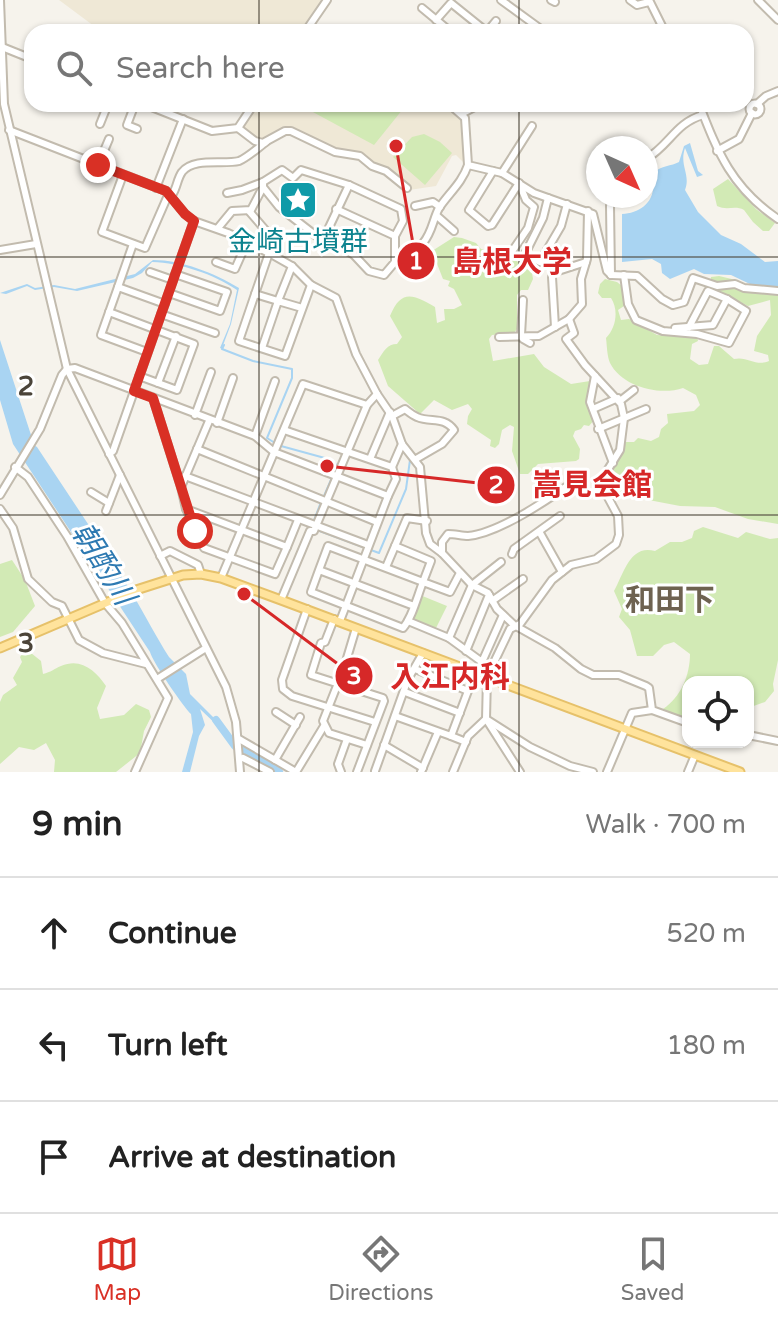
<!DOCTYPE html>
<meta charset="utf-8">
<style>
body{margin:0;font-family:"Varela Round","Noto Sans JP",sans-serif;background:#f2f2f2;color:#222}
.controls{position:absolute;right:24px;bottom:24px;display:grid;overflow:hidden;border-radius:16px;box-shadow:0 2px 6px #0004}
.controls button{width:72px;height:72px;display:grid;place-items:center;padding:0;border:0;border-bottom:2px solid #e0e0e0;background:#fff;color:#222;font:40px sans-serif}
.compass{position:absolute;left:586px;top:136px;width:72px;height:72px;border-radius:50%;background:#fff;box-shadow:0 2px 6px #0004;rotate:135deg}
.stop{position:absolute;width:24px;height:24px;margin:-18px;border:6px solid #d93025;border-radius:50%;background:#fff}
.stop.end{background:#d93025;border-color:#fff;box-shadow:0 2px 8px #0008}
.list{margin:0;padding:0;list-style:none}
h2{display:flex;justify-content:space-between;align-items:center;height:104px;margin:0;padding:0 32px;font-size:34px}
h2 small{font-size:26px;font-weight:400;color:#767676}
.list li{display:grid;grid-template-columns:52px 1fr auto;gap:24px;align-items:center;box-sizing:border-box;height:112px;padding:0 32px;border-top:2px solid #e0e0e0}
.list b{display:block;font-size:30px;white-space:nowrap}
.list em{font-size:26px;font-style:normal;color:#767676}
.icon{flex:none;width:44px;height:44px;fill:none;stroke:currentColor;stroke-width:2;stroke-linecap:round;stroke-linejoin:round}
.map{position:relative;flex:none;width:778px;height:772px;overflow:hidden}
.search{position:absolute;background:#fff;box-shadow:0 2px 6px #0004;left:24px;right:24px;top:24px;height:88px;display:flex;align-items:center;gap:20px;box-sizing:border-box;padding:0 28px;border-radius:24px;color:#767676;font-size:30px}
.sheet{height:440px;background:#fff}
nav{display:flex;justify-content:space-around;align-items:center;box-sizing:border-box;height:112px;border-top:2px solid #e0e0e0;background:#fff;font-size:22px;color:#767676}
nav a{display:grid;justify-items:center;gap:4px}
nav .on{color:#d93025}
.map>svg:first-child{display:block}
</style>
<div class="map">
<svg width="778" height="772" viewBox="0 0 778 772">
<rect width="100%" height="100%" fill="#f6f3ec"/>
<g fill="#efe8d6">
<polygon points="59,0 326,0 304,32 102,32"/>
<polygon points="257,104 444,104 459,113 463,119 466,160 464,163 456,155 452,156 436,186 409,190 406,185 385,167 338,151 290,129 259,140 241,127"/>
</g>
<g fill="#d2eab5">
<polygon points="298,104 407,104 374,145"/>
<polygon points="424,134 440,142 452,153 425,185 393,157 412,137"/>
<path d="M728 179 756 209 775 223 769 231H763L753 222 744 210C735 205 727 211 717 206L713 189Z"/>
<path d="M454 237 462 238 476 243 481 249 513 258 532 273 533 279 528 290H521L517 295V329L514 333 492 335 489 339 493 361 534 354 544 367 571 384 590 381 593 389 586 402 591 407 594 420 589 426 584 425 581 429 575 431 573 436 580 449 579 459 576 461 538 464 528 474H520L512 451 514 427 510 425 502 430 499 444 495 448 490 446 491 440 467 424 468 416 472 409 468 404 452 410 434 400 420 414 388 386 378 360C384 351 387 344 397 344L402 337 390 316C401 289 413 294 435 307L437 323 445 320 444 309H454L462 305 454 289 448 286 450 281 443 279 432 251Z"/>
<path d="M719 276 736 280 750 290 778 293V524L748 519 715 507 680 506 612 493C601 476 614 470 621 455 623 451 623 446 626 442H634L638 438 651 441 659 437 661 429 668 423 667 414 694 411 700 405 696 395 683 388C660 396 622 387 610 363 607 356 607 346 606 338 616 328 619 310 611 298H602L598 293 600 284 605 279 617 282 622 286 624 306 618 310 621 320 629 319 657 335 697 337 698 341 692 344 690 359 699 365 708 364 714 346H719L734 359C748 356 756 367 769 361L768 355 754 351 757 336 771 315 770 300 748 306 710 287 711 277Z"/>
<path d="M703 527 738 538 746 532 770 539 778 538V660L773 684 774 691 765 702 748 708V682H688V720L664 712 663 709C681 697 690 675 690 654L674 642 664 645 653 656H637L630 630 619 617 622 609 614 591C624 573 630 544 655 551L670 542H682L692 538 694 531Z"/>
<polygon points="12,560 25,580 35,606 13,632 0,637 0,564"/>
<polygon points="420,595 447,606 436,628 411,619"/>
<path d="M24 652 31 653 41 661 43 674C51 672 54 669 61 666 81 657 96 671 106 686L97 708 100 719 124 715 136 704 149 710 151 717 144 731 140 753 116 772H54L55 760 46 743 34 750 19 747 0 764V702L3 695 17 685 13 678 22 662 20 657Z"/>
</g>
<g fill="#a9d4f2">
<path d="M690 143 698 171 703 175 697 177 685 148C679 166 691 174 685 190L698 212 721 235 741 244 765 262 778 261V290L752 285 731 275 704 274 694 269 670 279 662 273 661 264 652 259 622 262V214C639 213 654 203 653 185 653 178 650 178 655 172 660 166 672 166 679 162L684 146Z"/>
<path d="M153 260C182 260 214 273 239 288L231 324 222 348 228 351 220 348 230 324 237 290C213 274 181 263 152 262L142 273 133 278 77 291 54 287 35 290 27 286 6 294 0 293 27 284 35 288 54 285 75 289 135 274Z"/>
<path d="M0 340 32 438 29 442 37 447 92 530 90 534C121 566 145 619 169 657L186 674 190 694 219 723 221 729 200 709 205 725 199 736 190 772H182L193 732 191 714C184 708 152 661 150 652L13 444 0 400Z"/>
</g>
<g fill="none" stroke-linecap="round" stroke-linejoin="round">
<g stroke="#a9d4f2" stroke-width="2">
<polyline points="224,345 222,349 253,361 292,369 292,378 267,438 275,443"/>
<polyline points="281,446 332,460 337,466 324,496"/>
<polyline points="311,528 321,502"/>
<polyline points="317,530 379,553 406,489 410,460"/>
</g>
<polyline stroke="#a9d4f2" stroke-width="8" points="216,720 235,746 279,772"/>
<defs>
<g id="minor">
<polyline points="0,0 4,104 67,369 226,687 236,722 240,772"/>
<polyline points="501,0 542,30"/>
<polyline points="551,0 555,2"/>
<polyline points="630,0 637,5 649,2"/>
<polyline points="649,0 665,32"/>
<polyline points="758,0 778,20"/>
<polyline points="422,8 451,32"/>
<polyline points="436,20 451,3 487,32"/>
<polyline points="305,32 327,0"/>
<polyline points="487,32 496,21"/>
<polyline points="2,47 32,59"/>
<circle cx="755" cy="109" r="5.5"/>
<polyline points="135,104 127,125 137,129"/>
<polyline points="144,104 212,131 238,128 254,104"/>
<polyline points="449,104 465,118 468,165 502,173 534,193 593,214 607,271 611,275"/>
<path d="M699 104C718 153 732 188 778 219"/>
<polyline points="757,104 766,96 778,91"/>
<polyline points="463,113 480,104"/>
<polyline points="100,124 108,104"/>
<polyline points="238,128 255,141 263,143 285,131 291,131 335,152 360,156 372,166 386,171 407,188"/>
<polyline points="9,130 166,191 185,214 194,221 228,233 269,253 292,266 311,285 336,298 356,354 377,394 392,416 402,444 420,467 426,533 430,544 442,553 472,585 488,593 497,609 514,625 555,648 581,669 593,675 619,675 646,686 649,688 652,710 688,723"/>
<polyline points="717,151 739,139 752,113"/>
<path d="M646 159C670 145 675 123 703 115"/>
<polyline points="98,165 109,139"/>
<polyline points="493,171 469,210 488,226 492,225 519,183"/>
<polyline points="502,173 532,126"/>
<polyline points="123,175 102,232 145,248 169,193"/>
<polyline points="156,188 183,119"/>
<polyline points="227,193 242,190 263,182"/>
<path d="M172 195C177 188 177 179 182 172 194 157 223 165 239 161 247 158 259 147 266 142"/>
<polyline points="548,198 543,218 525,254 540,262 561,226 567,204"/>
<polyline points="415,206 433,202 440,207"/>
<polyline points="336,209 395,236"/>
<polyline points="249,211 267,232"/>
<polyline points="437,216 454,231"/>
<polyline points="218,228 232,211 251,210 263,187 263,182 282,170 293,178 301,170 349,185 401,209 403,221 395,236 395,262 384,275 369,271 354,255 324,238 319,238 279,207 263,187"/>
<polyline points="324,238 349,185"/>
<polyline points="0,250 36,244"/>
<polyline points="269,253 239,341 285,356 311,285"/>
<polyline points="511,253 528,228 534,207 526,200 519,183"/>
<path d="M424 259 423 243C432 233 433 219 439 208 449 193 462 183 468 165"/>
<polyline points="216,262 235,269 247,242"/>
<polyline points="150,272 173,280"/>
<polyline points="555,272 586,262"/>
<polyline points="611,275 637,276 662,299 673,305 684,302 693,278 717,286 735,284 744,288 778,291"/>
<polyline points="611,275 610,206 613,196"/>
<polyline points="624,275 628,304 636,320 663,331 697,334 729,343 746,311 727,299 708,291 689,327"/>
<polyline points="552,277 555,327"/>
<polyline points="118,287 133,244"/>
<polyline points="169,293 220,311 227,292 175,274"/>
<polyline points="255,294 278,301 292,266"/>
<polyline points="523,300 521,335 523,339 530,343"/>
<polyline points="109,312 194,344 177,390 139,376"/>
<polyline points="161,314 215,333"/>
<polyline points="675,328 713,325 727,299"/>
<polyline points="499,337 539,336 569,319 582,304 581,279 587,259 588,211"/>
<polyline points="262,348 278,301 302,308"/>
<polyline points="147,352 101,335 118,287 165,304"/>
<polyline points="595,376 590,402 613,463"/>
<polyline points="158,383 176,336"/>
<polyline points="153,398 181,487"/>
<polyline points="620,401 634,390"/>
<polyline points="593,409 618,398"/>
<polyline points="195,415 211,372"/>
<path d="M392 416 405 409C409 412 412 415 417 417 431 423 444 416 454 430L442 444 416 459"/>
<polyline points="209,421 181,487 186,509 204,548 275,574 287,547"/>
<polyline points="217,423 233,378"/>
<polyline points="598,429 646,409"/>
<polyline points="284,430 392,467 396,479 388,496"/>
<polyline points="255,436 275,381"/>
<polyline points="197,449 377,522"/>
<polyline points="109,454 113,451 194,221"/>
<polyline points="370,459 390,412"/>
<polyline points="15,467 28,477 67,536 105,603 122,623 168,698 135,772"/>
<polyline points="392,467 402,444"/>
<polyline points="185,476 368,545"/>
<polyline points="91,492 109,503"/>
<polyline points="0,495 40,429 62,375 67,369 75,368 255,436 274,452 388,496 340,621"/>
<polyline points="0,509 13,528 28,579 52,602 62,606 79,640 103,653 146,664"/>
<polyline points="186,509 287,547 298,520"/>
<polyline points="106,511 120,475"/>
<polyline points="316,526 367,405 377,394"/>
<polyline points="540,533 562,572"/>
<polyline points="395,546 431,561 423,582 450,592 460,573"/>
<path d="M442 553V542L448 534C455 534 462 536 468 536 500 533 550 498 576 480"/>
<polyline points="512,554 514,549 560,516"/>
<polyline points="160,556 170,551 198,565 201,574"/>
<polyline points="386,567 407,518 427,521"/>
<path d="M319 570 328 546 423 582C417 597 413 616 403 628L311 592 319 570 414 606"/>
<polyline points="221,578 303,384 367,405"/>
<polyline points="281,600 310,531 314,531 316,526"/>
<polyline points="492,601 523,579"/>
<polyline points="307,609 282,680 283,689 292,696 375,722"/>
<polyline points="334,619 325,642 321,643 311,675 383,698 384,701 357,772"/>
<polyline points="408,621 449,638 482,662 503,615"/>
<polyline points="356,628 344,668 323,721 329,733 367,745"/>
<polyline points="449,638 472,585 501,562"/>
<polyline points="466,651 489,595"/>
<polyline points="415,669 468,691 451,736 466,742"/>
<polyline points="157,679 206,648"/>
<polyline points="405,692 460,713"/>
<polyline points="276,712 296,725"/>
<polyline points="395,716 451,736"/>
<polyline points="486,719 530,747 570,766 593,772"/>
<polyline points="748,735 778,741"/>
<polyline points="239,739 296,772"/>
<polyline points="384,745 423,768"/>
<polyline points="243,758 270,772"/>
<polyline points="275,760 300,717"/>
<polyline points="375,771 408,679 423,653"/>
<polyline points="296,772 324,726"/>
<polyline points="341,772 338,764 347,739"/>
<polyline points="421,772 438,732"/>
<polyline points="453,772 468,736 486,719"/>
<polyline points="520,772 486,719 487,677 510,629 520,624 552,580 571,565 596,559 616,544 619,535 618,516 604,490 602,479 620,450 624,418 621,404 585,365 566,339 574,333 569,319"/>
<polyline points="607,772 632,713 652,710"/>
<polyline points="688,772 695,755"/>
</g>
<polyline id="major" points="0,648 136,590 183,575 201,574 221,578 281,600 740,772"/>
</defs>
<use href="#minor" stroke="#c2bbae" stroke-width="10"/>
<use href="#major" stroke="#e6c16a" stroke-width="11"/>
<use href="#minor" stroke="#fff" stroke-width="6"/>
<use href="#major" stroke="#ffe39c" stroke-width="7"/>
</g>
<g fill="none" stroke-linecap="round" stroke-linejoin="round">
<polyline stroke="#d93025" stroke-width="10" points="98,165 166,191 185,214 194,221 134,391 153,398 195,531"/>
</g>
<path fill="none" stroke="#4b4439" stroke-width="2" stroke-opacity="0.55" d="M259 0V32M519 0V32M259 104V772M519 104V772M0 257H778M0 515H778"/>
<defs>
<symbol id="sight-square" viewBox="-11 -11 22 22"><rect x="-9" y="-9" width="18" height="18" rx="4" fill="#0f9aa8" stroke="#fff"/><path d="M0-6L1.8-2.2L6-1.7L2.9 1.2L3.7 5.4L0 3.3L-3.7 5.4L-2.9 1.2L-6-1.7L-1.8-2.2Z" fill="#fff"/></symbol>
</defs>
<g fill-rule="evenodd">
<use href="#sight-square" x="276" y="178" width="44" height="44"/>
</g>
<g text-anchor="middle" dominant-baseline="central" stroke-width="6" stroke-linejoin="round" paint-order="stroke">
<g font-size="28" fill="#0d838f" stroke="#fff">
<text x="298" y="242">金崎古墳群</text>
</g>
<g font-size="30" font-style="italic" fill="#2e7ab2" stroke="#fff">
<text transform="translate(103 564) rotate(58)">朝酌川</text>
</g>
<g font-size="30" font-weight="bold" fill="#6e6250" stroke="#fff">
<text x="670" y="600">和田下</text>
</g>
</g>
<g font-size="26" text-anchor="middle" font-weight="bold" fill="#4b4439" stroke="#fff" stroke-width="6" stroke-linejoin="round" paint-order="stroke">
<text x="26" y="395">2</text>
<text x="26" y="652">3</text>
</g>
<path fill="none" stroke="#d62828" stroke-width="3" d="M396 146L416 261M327 466L496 485M244 594L354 676"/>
<g fill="#d62828" stroke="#fff" stroke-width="3">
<circle cx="396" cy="146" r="8"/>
<circle cx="327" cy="466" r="8"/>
<circle cx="244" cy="594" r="8"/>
<circle cx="416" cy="261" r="20"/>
<circle cx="496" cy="485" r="20"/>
<circle cx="354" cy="676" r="20"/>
</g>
<g font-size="24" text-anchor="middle" font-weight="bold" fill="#fff">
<text x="416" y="269">1</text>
<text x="496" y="493">2</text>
<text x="354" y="684">3</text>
</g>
<g font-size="30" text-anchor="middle" font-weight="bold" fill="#d62828" stroke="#fff" stroke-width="6" stroke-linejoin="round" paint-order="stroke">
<text x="512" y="272">島根大学</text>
<text x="592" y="495">嵩見会館</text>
<text x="450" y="687">入江内科</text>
</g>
</svg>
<div class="controls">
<button><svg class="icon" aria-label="locate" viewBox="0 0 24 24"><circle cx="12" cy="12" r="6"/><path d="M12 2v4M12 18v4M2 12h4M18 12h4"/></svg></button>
</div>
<svg class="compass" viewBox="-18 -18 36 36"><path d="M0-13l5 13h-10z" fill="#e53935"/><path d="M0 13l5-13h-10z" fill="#767676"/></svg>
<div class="stop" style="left:195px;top:531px"></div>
<div class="stop end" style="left:98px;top:165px"></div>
<div class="search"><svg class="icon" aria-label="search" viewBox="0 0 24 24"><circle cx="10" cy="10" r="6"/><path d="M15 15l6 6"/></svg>Search here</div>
</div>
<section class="sheet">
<h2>9 min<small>Walk · 700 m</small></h2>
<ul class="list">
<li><svg class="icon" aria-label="ahead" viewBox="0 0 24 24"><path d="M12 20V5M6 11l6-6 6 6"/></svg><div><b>Continue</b></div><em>520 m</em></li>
<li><svg class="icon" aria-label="left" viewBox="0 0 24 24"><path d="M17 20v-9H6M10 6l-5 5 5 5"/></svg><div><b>Turn left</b></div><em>180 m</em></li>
<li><svg class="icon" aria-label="arrive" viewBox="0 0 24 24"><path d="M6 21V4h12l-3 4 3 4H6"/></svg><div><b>Arrive at destination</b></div></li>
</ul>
</section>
<nav>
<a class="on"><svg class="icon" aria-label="map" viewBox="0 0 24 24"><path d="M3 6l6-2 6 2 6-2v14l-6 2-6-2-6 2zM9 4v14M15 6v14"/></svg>Map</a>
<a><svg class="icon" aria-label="directions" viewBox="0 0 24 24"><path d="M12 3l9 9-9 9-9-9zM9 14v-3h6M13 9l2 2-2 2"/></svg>Directions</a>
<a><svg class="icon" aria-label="saved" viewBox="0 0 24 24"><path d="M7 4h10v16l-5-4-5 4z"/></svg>Saved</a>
</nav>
